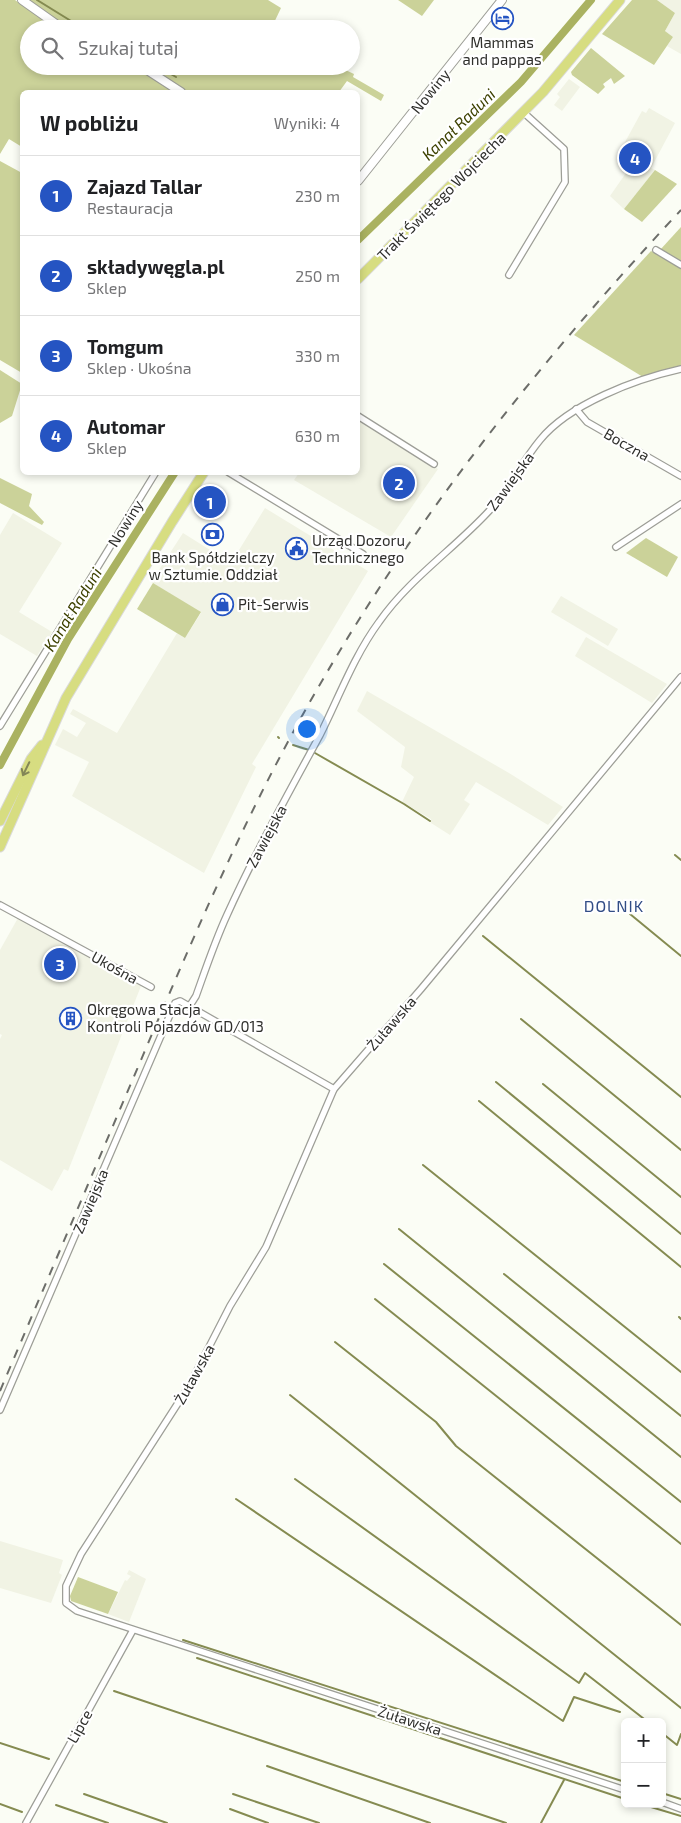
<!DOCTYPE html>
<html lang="pl">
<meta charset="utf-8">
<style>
body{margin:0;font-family:"Exo 2",sans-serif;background:#f2f2f2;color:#202124}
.controls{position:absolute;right:15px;bottom:15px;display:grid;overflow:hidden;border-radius:8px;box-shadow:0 2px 8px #0003}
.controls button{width:45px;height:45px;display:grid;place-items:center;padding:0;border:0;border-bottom:1px solid #e0e0e0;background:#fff;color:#202124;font:25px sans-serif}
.you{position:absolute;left:306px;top:728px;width:18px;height:18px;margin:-12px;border:4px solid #fff;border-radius:50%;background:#1a73e8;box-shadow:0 0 0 8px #1a73e833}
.badge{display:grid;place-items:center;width:32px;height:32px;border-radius:50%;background:#2554c2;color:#fff;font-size:16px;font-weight:700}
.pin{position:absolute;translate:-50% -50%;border:2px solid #fff;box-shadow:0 1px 5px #0006}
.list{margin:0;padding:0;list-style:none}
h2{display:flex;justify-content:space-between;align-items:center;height:65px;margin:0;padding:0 20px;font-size:21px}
h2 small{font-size:16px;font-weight:400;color:#757577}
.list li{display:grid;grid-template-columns:32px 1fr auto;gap:15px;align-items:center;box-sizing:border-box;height:80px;padding:0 20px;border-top:1px solid #e0e0e0}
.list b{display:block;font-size:19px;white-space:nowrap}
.list p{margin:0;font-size:16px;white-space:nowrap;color:#757577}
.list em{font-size:16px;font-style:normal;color:#757577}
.icon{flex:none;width:28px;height:28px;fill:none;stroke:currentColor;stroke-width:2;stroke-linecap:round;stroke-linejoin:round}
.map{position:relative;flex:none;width:681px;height:1823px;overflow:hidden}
.search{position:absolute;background:#fff;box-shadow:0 2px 8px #0003;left:20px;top:20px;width:340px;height:55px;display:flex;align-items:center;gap:12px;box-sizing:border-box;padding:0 18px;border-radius:28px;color:#757577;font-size:19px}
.panel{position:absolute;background:#fff;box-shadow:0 2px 8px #0003;left:20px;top:90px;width:340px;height:385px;border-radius:8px}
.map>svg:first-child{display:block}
</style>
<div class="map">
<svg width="681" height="1823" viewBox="0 0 681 1823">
<rect width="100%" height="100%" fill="#fbfdf5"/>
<g fill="#f1f3e4">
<polygon points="657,0 681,0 681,54 667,46 673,37 665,31 675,13"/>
<polygon points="569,79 580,87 562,111 554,105 560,97 557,94"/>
<polygon points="649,108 675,123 651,168 655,170 624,209 610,196 626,173 621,156 618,155 642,111 646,113"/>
<polygon points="358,420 438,469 391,537 294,480 299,473 358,472"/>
<polygon points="265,508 368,571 252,764 256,767 204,873 72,796 89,762 55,745 63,729 77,737 86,723 70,714 73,709 117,733 177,633 185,638 201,613 151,582 183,533 231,563"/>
<polygon points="13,513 62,543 19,612 52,632 37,656 0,634 0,535"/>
<polygon points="561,596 618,629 608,646 551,612"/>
<polygon points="586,637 667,684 652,703 575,656"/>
<polygon points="367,691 509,773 563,807 548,825 476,782 464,800 470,804 450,835 431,823 431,819 402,802 414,777 401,767 405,747 357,711"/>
<polygon points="18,918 141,986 68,1171 64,1169 52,1191 0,1160 0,1039 2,1035 0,1034 0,950"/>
<polygon points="0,1541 63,1560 59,1573 62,1575 51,1603 0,1588"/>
<polygon points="129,1570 146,1579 129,1622 108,1614 125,1580 127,1581 131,1576 127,1574"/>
</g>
<g fill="#cbd299">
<polygon points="0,0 15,0 56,29 29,29 29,66 134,66 175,92 22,92 22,147 9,139 0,154"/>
<polygon points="27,0 268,0 281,8 271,29 69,29"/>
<polygon points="398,0 434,0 422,16"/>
<polygon points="632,0 657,0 675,13 665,31 673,37 654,65 602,34"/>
<polygon points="591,48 625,76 614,84 611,78 603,84 605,87 598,94 572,75 571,72"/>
<polygon points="146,66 337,66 354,74 353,77 384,95 381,101 347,81 339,92 186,92"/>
<polygon points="0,161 22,173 22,373 0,360"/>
<polygon points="655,170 677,184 642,222 624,209"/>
<polygon points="681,227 681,262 660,250"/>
<polygon points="651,251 681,268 681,366 643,377 574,335"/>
<polygon points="0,370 22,384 12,416 0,423"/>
<polygon points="0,478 32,494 29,506 44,522 42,525 0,503"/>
<polygon points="646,538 678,557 667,577 626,553"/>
<polygon points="153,583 201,612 185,638 137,609"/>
<polygon points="78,1577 118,1592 108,1614 71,1601 70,1596"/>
</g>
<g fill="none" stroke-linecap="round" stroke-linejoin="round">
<g stroke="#858b51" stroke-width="2">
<polyline points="37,0 84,29"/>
<polyline points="157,66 176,77"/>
<polyline points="278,737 279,738"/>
<polyline points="293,745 309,750"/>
<polyline points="315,753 404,804 430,821"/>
<polyline points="675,855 681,860"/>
<polyline points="630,914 681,956"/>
<polyline points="483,936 681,1097"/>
<polyline points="521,1019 681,1150"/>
<polyline points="496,1082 681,1234"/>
<polyline points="543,1084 681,1197"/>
<polyline points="479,1101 681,1267"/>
<polyline points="423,1165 681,1372"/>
<polyline points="399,1229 681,1457"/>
<polyline points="384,1264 681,1502"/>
<polyline points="504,1274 681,1416"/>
<polyline points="375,1299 681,1544"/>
<polyline points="679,1317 681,1319"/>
<polyline points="335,1342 436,1422 456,1446 681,1625"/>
<polyline points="290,1395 681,1708"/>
<polyline points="295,1479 579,1683 585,1673 648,1722"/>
<polyline points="236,1499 563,1721 574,1697 620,1712"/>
<polyline points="183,1640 625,1782"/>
<polyline points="197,1658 625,1799"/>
<polyline points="114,1691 506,1823"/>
<polyline points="662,1733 677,1745 681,1734"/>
<polyline points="0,1743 49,1759"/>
<polyline points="267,1766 430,1823"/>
<polyline points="662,1793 681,1799"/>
<polyline points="84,1794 167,1823"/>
<polyline points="233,1794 319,1823"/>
<polyline points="0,1804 22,1812"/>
<polyline points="641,1804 681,1816"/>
<polyline points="56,1805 108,1823"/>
<polyline points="230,1809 268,1823"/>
<polyline points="541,1823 564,1780"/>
</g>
<g stroke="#aab261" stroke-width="8">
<polyline points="358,240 521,82 591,0"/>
<polyline points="0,765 68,639 175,472"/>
</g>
<defs>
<g id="street">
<polyline points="656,250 681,265"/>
<polyline points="509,275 565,182 564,149 523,112"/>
<polyline points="576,409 587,422 681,476"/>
<polyline points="358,416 434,464"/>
<polyline points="228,472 363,554"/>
<polyline points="616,547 681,504"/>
<polyline points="0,726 156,472"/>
<polyline points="0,905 151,987"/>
<path d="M189 1007 196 996C206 968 215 941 227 915 255 853 288 794 320 735 339 697 354 656 379 622 409 579 454 549 489 511 509 489 521 463 540 440 569 404 636 379 681 369"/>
<polyline points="0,1410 175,1003 180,1001 334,1089"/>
<polyline points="625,1790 77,1611 66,1603 66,1586 81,1554 189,1386 230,1306 266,1247 334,1089 421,989 681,677"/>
<polyline points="662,1802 681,1809"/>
<polyline points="26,1823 133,1630"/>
</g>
<g id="secondary">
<polyline points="22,0 63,29"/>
<polyline points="141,66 181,92"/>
<polyline points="358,181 502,0"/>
</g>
<g id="primary">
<polyline points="358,279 543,92 620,0"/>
<polyline points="0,821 31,759 42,745"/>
<polyline points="0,847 66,698 172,522 204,472"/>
</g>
</defs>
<use href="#street" stroke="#9d9e97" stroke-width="8"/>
<use href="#secondary" stroke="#9d9e97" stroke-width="10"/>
<use href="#primary" stroke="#dadad9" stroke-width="11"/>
<use href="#street" stroke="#fff" stroke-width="5.5"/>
<use href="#secondary" stroke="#fff" stroke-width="8"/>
<use href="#primary" stroke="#d7dd81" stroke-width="9"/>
<path stroke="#6c6d69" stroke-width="2" stroke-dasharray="9 9" stroke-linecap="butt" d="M0 1391C46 1283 92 1175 138 1067 192 940 246 813 315 693 416 516 542 359 681 210"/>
</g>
<defs><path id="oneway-shaft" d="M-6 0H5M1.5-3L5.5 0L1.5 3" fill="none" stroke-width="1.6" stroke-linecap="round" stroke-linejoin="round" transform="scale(1.25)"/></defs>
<use stroke="#838656" href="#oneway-shaft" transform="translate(26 769) rotate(116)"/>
<defs>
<symbol id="hotel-ring" viewBox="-11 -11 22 22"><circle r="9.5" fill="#fff" stroke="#2554c2" stroke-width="1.5"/><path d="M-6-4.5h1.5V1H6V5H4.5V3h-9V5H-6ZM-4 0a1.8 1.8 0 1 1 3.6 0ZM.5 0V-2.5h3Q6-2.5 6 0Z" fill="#2554c2"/></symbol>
<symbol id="bank-ring" viewBox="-11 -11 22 22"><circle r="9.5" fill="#fff" stroke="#2554c2" stroke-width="1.5"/><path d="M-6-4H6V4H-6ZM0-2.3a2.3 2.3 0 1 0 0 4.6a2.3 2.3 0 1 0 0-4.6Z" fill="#2554c2"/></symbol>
<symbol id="civic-ring" viewBox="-11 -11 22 22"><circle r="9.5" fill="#fff" stroke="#2554c2" stroke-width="1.5"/><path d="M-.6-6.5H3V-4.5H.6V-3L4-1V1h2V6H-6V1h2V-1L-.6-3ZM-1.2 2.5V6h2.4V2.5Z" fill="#2554c2"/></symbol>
<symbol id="shop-ring" viewBox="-11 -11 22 22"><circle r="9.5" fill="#fff" stroke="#2554c2" stroke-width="1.5"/><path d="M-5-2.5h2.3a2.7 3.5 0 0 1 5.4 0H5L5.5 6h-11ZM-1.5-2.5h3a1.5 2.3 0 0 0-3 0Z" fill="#2554c2"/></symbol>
<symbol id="building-ring" viewBox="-11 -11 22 22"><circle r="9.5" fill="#fff" stroke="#2554c2" stroke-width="1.5"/><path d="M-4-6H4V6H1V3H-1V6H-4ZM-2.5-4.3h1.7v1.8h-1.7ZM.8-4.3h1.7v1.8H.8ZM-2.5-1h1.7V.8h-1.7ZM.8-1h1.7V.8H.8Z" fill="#2554c2"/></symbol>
</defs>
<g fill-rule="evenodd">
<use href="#hotel-ring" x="490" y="6" width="25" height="25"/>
<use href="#bank-ring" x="200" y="522" width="25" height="25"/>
<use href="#civic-ring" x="284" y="536" width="25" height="25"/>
<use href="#shop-ring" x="210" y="592" width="25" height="25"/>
<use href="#building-ring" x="58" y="1006" width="25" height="25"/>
</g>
<g text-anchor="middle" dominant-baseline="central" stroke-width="4.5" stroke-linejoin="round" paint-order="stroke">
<g font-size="15" fill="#2f2f2c" stroke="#fff" text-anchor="start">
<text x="502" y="42" text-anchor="middle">Mammas<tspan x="502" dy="17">and pappas</tspan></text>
<text x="312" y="540">Urząd Dozoru<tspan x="312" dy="17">Technicznego</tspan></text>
<text x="213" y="557" text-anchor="middle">Bank Spółdzielczy<tspan x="213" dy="17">w Sztumie. Oddział</tspan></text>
<text x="238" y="604">Pit-Serwis</text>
<text x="87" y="1009">Okręgowa Stacja<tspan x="87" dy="17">Kontroli Pojazdów GD/013</tspan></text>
</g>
<g font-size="15" fill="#2f2f2c" stroke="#fff">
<text transform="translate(430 91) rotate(-51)">Nowiny</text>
<text transform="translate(441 196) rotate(-45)">Trakt Świętego Wojciecha</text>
<text transform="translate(627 444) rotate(30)">Boczna</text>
<text transform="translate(510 481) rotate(-54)">Zawiejska</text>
<text transform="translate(125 523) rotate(-58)">Nowiny</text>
<text transform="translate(266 836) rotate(-62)">Zawiejska</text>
<text transform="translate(115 967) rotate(29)">Ukośna</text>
<text transform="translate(391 1023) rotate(-49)">Żuławska</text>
<text transform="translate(90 1201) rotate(-67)">Zawiejska</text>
<text transform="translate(194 1374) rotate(-61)">Żuławska</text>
<text transform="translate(410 1720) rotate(18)">Żuławska</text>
<text transform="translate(79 1726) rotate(-61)">Lipce</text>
</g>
<g font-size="16" font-style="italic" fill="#3d4100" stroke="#fff">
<text transform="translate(458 124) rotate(-44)">Kanał Raduni</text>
<text transform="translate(72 609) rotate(-58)">Kanał Raduni</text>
</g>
<g font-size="16" letter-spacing="1" fill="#324d86" stroke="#fff">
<text x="614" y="905">DOLNIK</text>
</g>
</g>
</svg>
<div class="controls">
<button>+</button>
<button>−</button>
</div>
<div class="you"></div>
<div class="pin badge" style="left:210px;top:502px">1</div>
<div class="pin badge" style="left:399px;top:483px">2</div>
<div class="pin badge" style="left:60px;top:964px">3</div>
<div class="pin badge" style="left:635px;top:158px">4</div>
<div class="search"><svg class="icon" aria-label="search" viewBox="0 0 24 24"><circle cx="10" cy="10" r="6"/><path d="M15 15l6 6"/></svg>Szukaj tutaj</div>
<section class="panel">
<h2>W pobliżu<small>Wyniki: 4</small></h2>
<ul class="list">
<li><span class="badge">1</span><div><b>Zajazd Tallar</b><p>Restauracja</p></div><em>230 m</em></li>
<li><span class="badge">2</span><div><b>składywęgla.pl</b><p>Sklep</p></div><em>250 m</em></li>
<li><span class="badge">3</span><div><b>Tomgum</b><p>Sklep · Ukośna</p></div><em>330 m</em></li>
<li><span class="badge">4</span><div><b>Automar</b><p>Sklep</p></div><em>630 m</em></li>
</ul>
</section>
</div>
